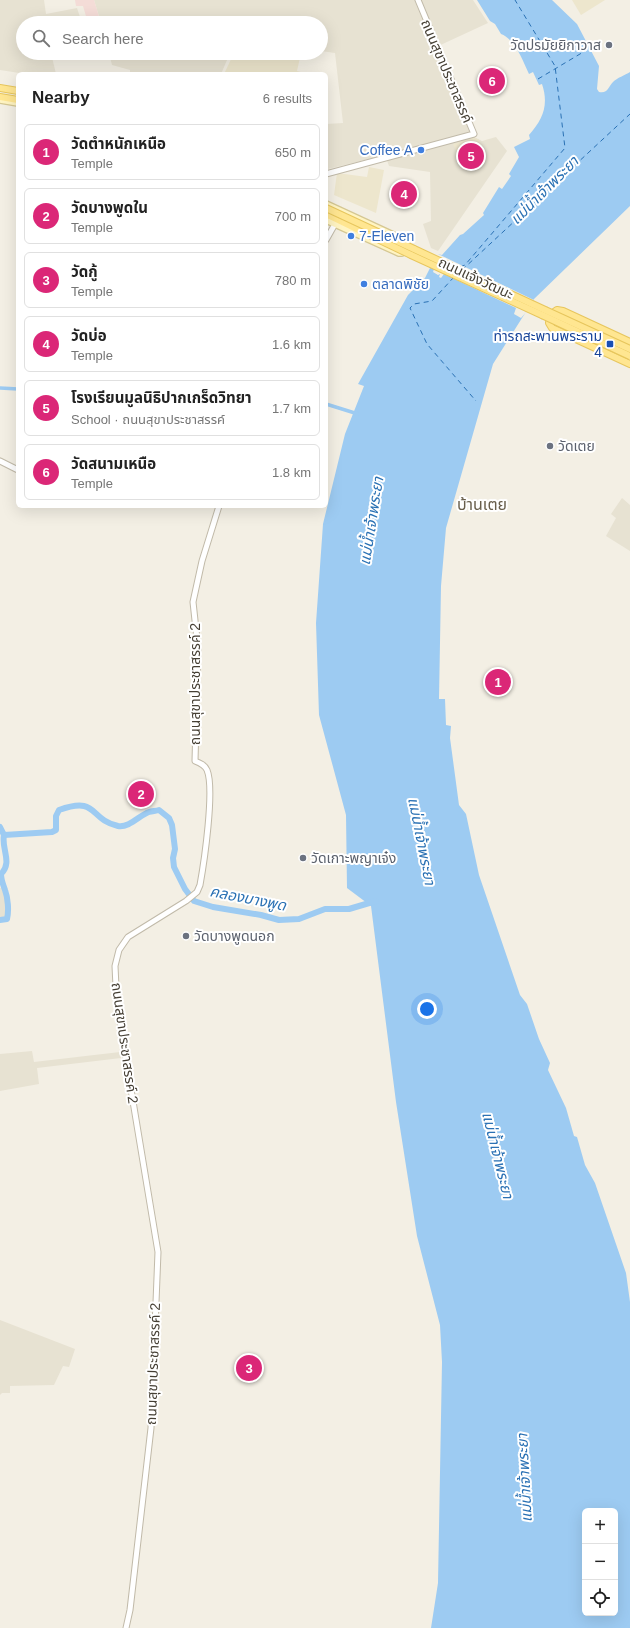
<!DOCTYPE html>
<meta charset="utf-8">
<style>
body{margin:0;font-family:Helvetica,"Noto Sans Thai",sans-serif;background:#f6f6f6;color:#222}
.controls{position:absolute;right:12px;bottom:12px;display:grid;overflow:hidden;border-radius:6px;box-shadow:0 4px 16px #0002}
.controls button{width:36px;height:36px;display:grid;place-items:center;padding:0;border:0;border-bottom:1px solid #e0e0e0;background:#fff;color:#222;font:20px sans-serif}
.you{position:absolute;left:427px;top:1009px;width:14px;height:14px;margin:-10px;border:3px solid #fff;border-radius:50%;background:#1a73e8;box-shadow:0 0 0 6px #1a73e833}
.badge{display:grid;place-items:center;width:26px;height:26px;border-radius:50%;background:#db2777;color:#fff;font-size:13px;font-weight:700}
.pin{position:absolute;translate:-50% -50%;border:2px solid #fff;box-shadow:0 1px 4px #0006}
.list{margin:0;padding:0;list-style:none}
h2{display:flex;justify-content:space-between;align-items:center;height:52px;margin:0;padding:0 16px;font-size:17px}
h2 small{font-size:13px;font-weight:400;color:#767676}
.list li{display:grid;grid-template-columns:26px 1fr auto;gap:12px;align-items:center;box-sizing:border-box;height:56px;margin:0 8px 8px;padding:0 8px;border:1px solid #e0e0e0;border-radius:6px}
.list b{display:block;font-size:15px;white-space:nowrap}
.list p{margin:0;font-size:13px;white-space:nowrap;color:#767676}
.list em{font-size:13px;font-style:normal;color:#767676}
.icon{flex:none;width:22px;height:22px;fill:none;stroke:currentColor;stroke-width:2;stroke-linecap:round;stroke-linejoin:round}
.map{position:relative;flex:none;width:630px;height:1628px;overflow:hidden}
.search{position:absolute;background:#fff;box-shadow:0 4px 16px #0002;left:16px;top:16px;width:312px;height:44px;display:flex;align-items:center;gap:10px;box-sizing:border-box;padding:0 14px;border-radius:22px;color:#767676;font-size:15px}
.panel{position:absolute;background:#fff;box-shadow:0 4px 16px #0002;left:16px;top:72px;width:312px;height:436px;border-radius:6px}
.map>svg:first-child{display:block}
</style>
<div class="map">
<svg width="630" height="1628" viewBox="0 0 630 1628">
<rect width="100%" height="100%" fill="#f3efe4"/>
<g fill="#e7e2d2">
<polygon points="0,0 44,0 46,14 77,8 82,23 23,23 23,53 51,53 56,74 26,74 0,70"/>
<polygon points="94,0 473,0 488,23 434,48 472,136 482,141 496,137 507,151 438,251 431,248 423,224 431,221 430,172 389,166 385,155 328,169 326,156 326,124 343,123 335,53 321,51 321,23 101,23"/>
<polygon points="109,53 230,53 221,74 130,74 130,70 112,65"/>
<polygon points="622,498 630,505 630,551 606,536 616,518 611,514"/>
<polygon points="6,887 9,900 9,918 0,921 0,888"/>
<polygon points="32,1051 34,1062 120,1052 121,1058 37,1068 39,1084 0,1091 0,1054"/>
<polygon points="0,1320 75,1349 69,1367 63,1366 54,1385 10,1386 10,1393 2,1393 0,1395"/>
</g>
<g fill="#ede6cd">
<polygon points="572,0 605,0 581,15"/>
<polygon points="234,53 301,53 297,71 308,74 224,74"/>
<polygon points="474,137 479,140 483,150 484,161 481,162 481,164 467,164 464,161 461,161 453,144 460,142 460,139"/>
<polygon points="369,167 384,170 376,213 334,195 337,173 367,177"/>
</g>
<polygon fill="#f4dcd7" points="75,0 94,0 101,23 88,23 83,6 76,6"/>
<path fill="#9dcbf2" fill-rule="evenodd" d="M477 0H552L577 24 599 66 597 89 599 92C608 94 608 87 613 82 617 78 625 75 630 72V206L534 299 493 364 446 528 441 586 439 699H445L446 725 451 726 450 738 459 805 466 814 479 875 520 995 527 1004 539 1039 550 1063 548 1070 566 1108 574 1136 577 1137 585 1165 595 1183 626 1273 630 1302V1628H431L438 1583 442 1362 440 1325 417 1236 396 1102 371 906 347 888 346 815 319 715 316 623 323 524 345 434 364 386 358 384 408 295 425 278 437 254 442 255 460 235 463 234 484 215 483 213 499 187 502 189 511 176 509 174 519 157 514 147 530 139 529 135C543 119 549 105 542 84L539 85 533 72 529 74C523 61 515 39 501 34L495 24 490 21ZM585 1511H615V1613H585Z"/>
<polygon fill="#f3efe4" points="436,253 536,301 521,318 514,314 516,308 444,274 441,278 439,277 440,274 438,275 433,272 434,269 429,267"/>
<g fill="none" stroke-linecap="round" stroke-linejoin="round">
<g stroke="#9dcbf2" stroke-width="3.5">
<polyline points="0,388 18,389"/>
<polyline points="326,404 358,414"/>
</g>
<g stroke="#9dcbf2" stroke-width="6">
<path d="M0 827 4 835 52 832 56 830V816L59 810C99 796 88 819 118 826 129 828 140 815 149 812 152 811 156 811 159 810L169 818 172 825 175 849 173 858 174 867 185 889 194 901 213 907 261 915 279 920 299 919 325 909H349L376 901"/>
<path d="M0 920 7 919C9 911 8 898 5 890 3 884 1 880 1 874 13 862 1 849 4 835"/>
</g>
<g stroke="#2a71b4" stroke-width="1" stroke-dasharray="5 4" stroke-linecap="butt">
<polyline points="538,79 585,51"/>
<polyline points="460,267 465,265 565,148 555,66 515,0"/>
<polyline points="462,270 630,114"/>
<polyline points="454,277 432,301 414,304 410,308 427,344 476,401"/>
</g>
<defs>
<g id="tertiary">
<polyline points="326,174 474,134 418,0"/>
<polyline points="326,240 335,224"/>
<polyline points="0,461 18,470"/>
<path d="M126 1628 130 1610 151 1428 158 1252 121 1029 116 987 115 966 119 950 128 937 186 901 197 892 200 885C204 863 215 789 207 770 205 765 200 763 195 761L198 648 193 602 202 561 219 506"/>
</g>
<g id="secondary">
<polyline points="0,100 18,103"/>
<polyline points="326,204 406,241 407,247 402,253 399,253 326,220"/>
</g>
<g id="primary">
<polyline points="0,88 18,91"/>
<polyline points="0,97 18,100"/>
<polyline points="326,214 369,235"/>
<polyline points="414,249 545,310"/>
<polyline points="411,255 542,315"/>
<polyline points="630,342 563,311 557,310 550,315 549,323 552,328 630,364"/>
</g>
</defs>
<use href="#tertiary" stroke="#c1baa9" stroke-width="7"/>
<use href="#secondary" stroke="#d5c792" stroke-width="8"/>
<use href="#primary" stroke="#e7c65d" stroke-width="8"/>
<use href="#tertiary" stroke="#fff" stroke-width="5"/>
<use href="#secondary" stroke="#fff4c2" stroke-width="5.5"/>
<use href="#primary" stroke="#ffe691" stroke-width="6"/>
<defs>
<g id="primary-bridge">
<polyline points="326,208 414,249"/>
<polyline points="369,235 411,255"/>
<polyline points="545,310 630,349"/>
<polyline points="542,315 630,356"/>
</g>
</defs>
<use href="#primary-bridge" stroke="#e7c65d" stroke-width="8" stroke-linecap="butt"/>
<use href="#primary-bridge" stroke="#ffe691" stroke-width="6"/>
</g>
<g fill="#6b7280" stroke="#fff" stroke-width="1.5">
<circle cx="609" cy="45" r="4"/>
<circle cx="550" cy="446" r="4"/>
<circle cx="303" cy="858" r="4"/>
<circle cx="186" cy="936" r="4"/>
</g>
<g fill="#3f7fe0" stroke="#fff" stroke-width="1.5">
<circle cx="421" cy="150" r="4"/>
<circle cx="351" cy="236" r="4"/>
<circle cx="364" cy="284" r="4"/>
</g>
<rect fill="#1a4fb4" stroke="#fff" stroke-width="1.5" x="606" y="340" width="8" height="8" rx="2"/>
<g text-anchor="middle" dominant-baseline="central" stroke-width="4" stroke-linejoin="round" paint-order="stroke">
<g font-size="14" fill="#5b616d" stroke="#fff" text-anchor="start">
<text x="601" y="45" text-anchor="end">วัดปรมัยยิกาวาส</text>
<text x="558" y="446">วัดเตย</text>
<text x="311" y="858">วัดเกาะพญาเจ๋ง</text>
<text x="194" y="936">วัดบางพูดนอก</text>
</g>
<g font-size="14" fill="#453f34" stroke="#fff">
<text transform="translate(447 71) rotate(67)">ถนนสุขาประชาสรรค์</text>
<text transform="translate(476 278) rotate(25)">ถนนแจ้งวัฒนะ</text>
<text transform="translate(195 684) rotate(-90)">ถนนสุขาประชาสรรค์ 2</text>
<text transform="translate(125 1043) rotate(82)">ถนนสุขาประชาสรรค์ 2</text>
<text transform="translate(153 1364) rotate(-88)">ถนนสุขาประชาสรรค์ 2</text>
</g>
<g font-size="14" fill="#366cbe" stroke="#fff" text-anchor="start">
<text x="413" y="150" text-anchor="end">Coffee A</text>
<text x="359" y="236">7-Eleven</text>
<text x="372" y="284">ตลาดพิชัย</text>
</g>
<g font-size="14" fill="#164399" stroke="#fff" text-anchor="end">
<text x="602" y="336">ท่ารถสะพานพระราม<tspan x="602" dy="16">4</tspan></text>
</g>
<g font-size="15" font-style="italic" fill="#2a71b4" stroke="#fff">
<text transform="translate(544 190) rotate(-45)">แม่น้ำเจ้าพระยา</text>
<text transform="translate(371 521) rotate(-81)">แม่น้ำเจ้าพระยา</text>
<text transform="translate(422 841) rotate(79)">แม่น้ำเจ้าพระยา</text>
<text transform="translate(248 898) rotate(11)">คลองบางพูด</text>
<text transform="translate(498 1155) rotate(76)">แม่น้ำเจ้าพระยา</text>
<text transform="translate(524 1478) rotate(-93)">แม่น้ำเจ้าพระยา</text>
</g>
<g font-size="16" fill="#685e4b" stroke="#fff">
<text x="482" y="504">บ้านเตย</text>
</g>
</g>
</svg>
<div class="controls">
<button>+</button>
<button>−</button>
<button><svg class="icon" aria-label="locate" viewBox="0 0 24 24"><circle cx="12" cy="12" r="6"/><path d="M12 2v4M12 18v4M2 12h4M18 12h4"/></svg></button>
</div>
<div class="you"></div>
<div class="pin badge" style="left:498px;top:682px">1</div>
<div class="pin badge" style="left:141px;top:794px">2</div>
<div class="pin badge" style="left:249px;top:1368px">3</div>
<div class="pin badge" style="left:404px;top:194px">4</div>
<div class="pin badge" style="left:471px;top:156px">5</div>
<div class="pin badge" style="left:492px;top:81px">6</div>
<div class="search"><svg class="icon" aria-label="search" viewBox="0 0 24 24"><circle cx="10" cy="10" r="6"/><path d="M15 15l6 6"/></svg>Search here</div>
<section class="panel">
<h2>Nearby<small>6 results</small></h2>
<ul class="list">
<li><span class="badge">1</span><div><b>วัดตำหนักเหนือ</b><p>Temple</p></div><em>650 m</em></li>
<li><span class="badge">2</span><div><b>วัดบางพูดใน</b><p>Temple</p></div><em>700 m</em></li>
<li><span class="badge">3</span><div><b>วัดกู้</b><p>Temple</p></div><em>780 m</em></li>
<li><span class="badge">4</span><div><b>วัดบ่อ</b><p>Temple</p></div><em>1.6 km</em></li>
<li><span class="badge">5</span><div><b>โรงเรียนมูลนิธิปากเกร็ดวิทยา</b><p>School · ถนนสุขาประชาสรรค์</p></div><em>1.7 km</em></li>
<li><span class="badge">6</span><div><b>วัดสนามเหนือ</b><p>Temple</p></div><em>1.8 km</em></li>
</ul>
</section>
</div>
